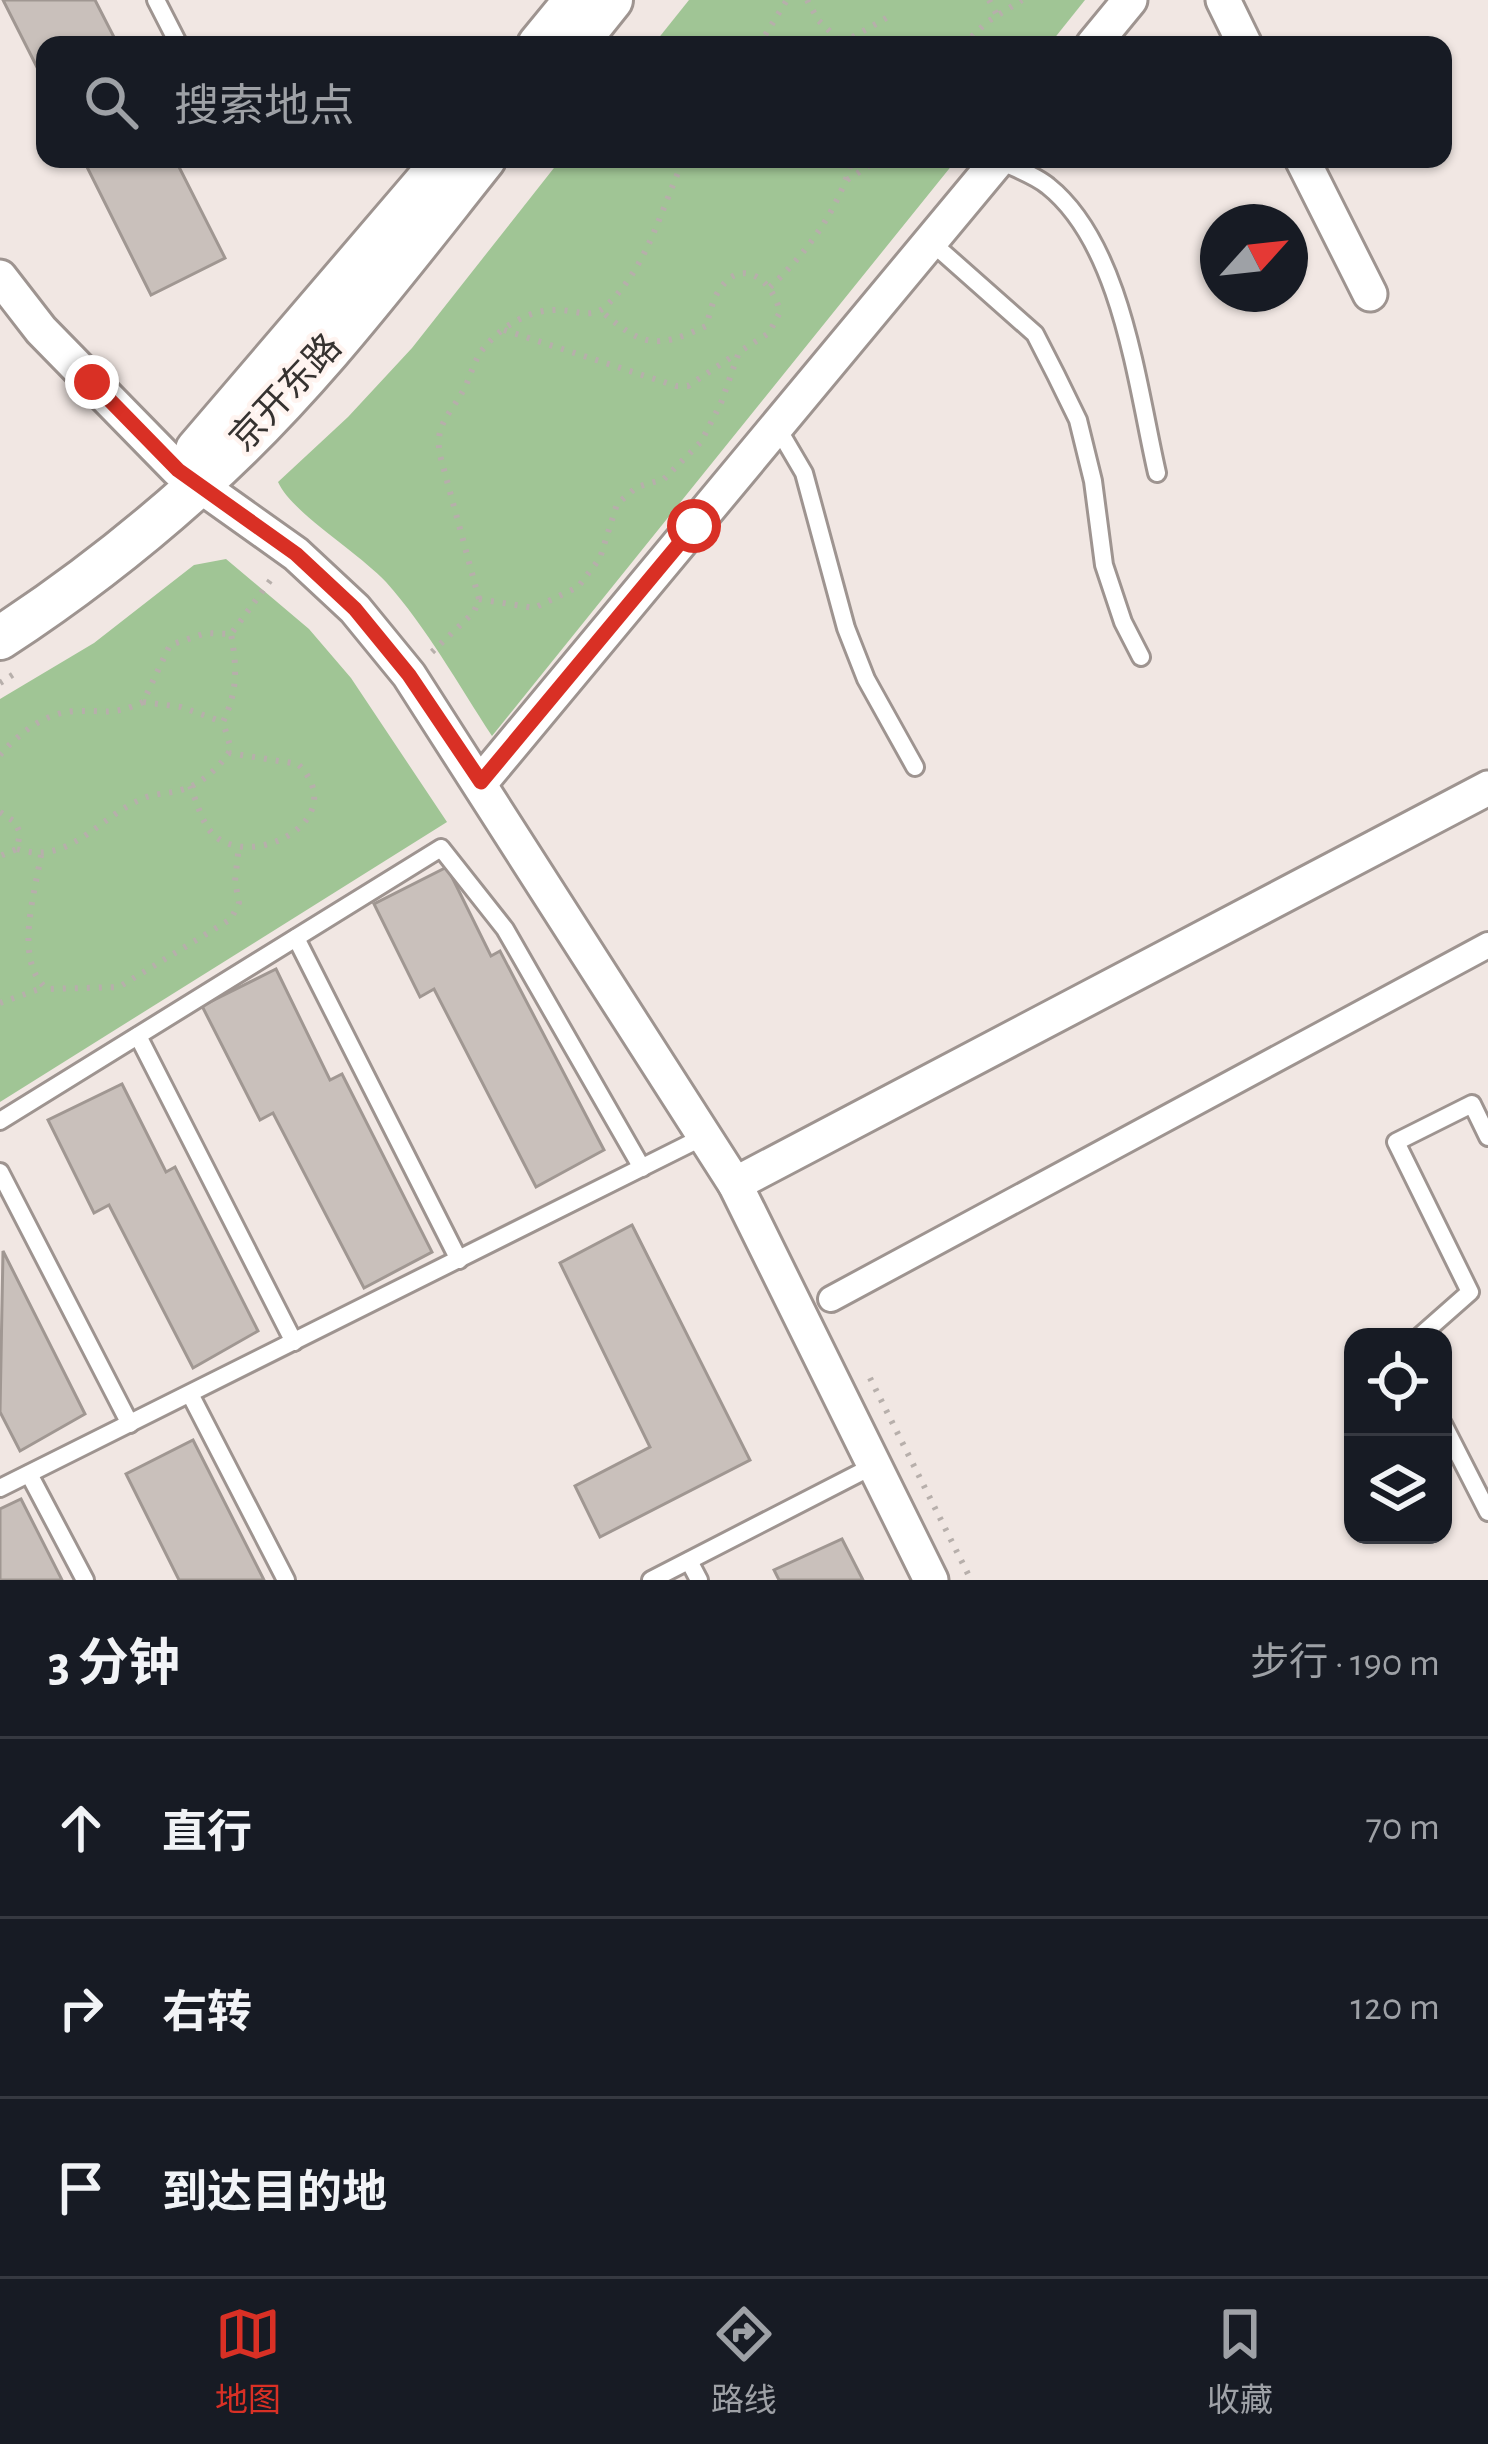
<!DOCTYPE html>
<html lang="zh">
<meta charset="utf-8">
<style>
body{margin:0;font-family:"Alegreya Sans","Noto Sans SC",sans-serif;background:#242831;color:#f1f3f6}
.controls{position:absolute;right:36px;bottom:36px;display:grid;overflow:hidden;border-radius:24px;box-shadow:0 3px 9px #0004}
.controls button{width:108px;height:108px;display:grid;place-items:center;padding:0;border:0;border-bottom:3px solid #363941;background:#171b24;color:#f1f3f6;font:60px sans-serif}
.compass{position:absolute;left:1200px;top:204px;width:108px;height:108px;border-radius:50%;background:#171b24;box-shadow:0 3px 9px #0004;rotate:63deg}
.stop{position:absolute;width:36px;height:36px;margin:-27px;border:9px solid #d93025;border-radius:50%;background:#fff}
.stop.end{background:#d93025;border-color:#fff;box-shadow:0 3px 12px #0008}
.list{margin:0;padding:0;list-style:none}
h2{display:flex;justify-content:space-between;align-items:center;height:156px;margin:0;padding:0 48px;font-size:51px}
h2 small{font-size:39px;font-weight:400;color:#9ea1a6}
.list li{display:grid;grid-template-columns:78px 1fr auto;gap:36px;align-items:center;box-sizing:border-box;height:180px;padding:0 48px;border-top:3px solid #363941}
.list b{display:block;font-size:45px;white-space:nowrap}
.list em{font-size:39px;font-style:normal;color:#9ea1a6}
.icon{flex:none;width:66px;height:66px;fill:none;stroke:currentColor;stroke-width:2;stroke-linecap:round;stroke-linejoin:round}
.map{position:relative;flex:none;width:1488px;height:1580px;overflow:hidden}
.search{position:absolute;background:#171b24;box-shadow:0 3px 9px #0004;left:36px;right:36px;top:36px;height:132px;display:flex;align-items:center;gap:30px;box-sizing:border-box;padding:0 42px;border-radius:24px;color:#9ea1a6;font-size:45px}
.sheet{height:696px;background:#171b24}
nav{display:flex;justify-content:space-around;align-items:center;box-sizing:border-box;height:168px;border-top:3px solid #363941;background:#171b24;font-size:33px;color:#9ea1a6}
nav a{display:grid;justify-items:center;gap:6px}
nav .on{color:#d93025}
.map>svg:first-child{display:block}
</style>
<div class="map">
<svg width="1488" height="1580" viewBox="0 0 1488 1580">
<rect width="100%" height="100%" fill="#f1e7e3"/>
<g fill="#a0c595">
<polygon points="689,0 1085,0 1049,45 653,45"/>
<path d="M561 159H957L492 736C458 684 427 628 386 582 358 552 292 513 278 482L348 417 412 348Z"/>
<polygon points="226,559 309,629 351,678 447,822 0,1102 0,699 94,643 194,565"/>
</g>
<g fill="#c9c0bb" stroke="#a09792" stroke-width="3">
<polygon points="3,0 95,0 118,45 45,45 45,83"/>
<polygon points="83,159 175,159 225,258 151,295"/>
<polygon points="447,867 491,956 500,951 604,1150 536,1187 434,989 420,997 374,904"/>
<polygon points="276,969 330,1080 342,1074 432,1252 364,1288 273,1113 260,1120 202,1006"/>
<polygon points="122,1084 166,1172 175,1167 258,1331 193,1368 109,1205 94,1213 48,1120"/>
<polygon points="632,1225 750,1460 600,1537 575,1486 650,1447 560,1263"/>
<polygon points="3,1251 85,1414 20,1451 0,1412"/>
<polygon points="193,1440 264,1580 179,1580 126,1474"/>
<polygon points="21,1499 62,1580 0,1580 0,1509"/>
<polygon points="842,1539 863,1580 779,1580 774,1570"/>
</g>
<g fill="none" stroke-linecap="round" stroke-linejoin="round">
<defs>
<g id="service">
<polyline points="156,0 179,45"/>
<path d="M998 160C1014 168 1035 175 1048 186 1122 245 1137 386 1157 473"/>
<polyline points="930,241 1035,334 1056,375 1078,420 1093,481 1104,565 1123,622 1141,657"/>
<polyline points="777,427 804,473 846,628 866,679 915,767"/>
<polyline points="296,938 459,1260"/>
<polyline points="138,1036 294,1342"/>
<polyline points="0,1121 441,848 505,929 642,1168"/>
<polyline points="0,1172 130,1424"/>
<polyline points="1419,1337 1470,1292 1396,1142 1472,1104 1488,1137"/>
<polyline points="190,1394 286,1580"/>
<polyline points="1443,1424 1488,1512"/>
<polyline points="29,1474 85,1580"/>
<polyline points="0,1488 705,1136"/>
<polyline points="689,1561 699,1580"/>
<polyline points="651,1580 873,1466"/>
</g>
<polyline id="pedestrian" points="831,1299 1488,945"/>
<g id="minor">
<polyline points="1223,0 1245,45"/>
<polyline points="1093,45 1130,0"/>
<polyline points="1302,159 1370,294"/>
<polyline points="0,277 41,330 178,470 296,554 355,609 409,675 735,1184 931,1580"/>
<polyline points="481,782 999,159"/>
<polyline points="735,1184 1488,788"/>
</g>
<g id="tertiary">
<polyline points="539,45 576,0"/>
<polyline points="575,45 611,0"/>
<polyline points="197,450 446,159"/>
<path d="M0 638C69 593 134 543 195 488 304 392 394 272 484 159"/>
</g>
</defs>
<use href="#service" stroke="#9e9490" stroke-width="22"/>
<use href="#pedestrian" stroke="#9e9490" stroke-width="30"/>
<use href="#minor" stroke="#9e9490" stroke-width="39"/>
<use href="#tertiary" stroke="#9e9490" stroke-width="48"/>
<g stroke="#b7afab" stroke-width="6" stroke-dasharray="3 9" stroke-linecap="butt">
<polyline points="807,0 818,20 844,45"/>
<polyline points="989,0 997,15"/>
<polyline points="842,43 890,16"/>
<polyline points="759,45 787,0"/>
<polyline points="963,45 987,22 1022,0"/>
<polyline points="847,180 879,159"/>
<path d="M770 287C807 253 840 208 852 159"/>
<polyline points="504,330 676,386 688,386 736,354"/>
<path d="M479 599 534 608 578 587 600 558 617 504 637 487 664 479 701 442 721 403 739 352 769 333 780 312C773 282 743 255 720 289 712 300 710 314 706 326 655 350 642 346 601 311"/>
<path d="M432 652 474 612 479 599 440 455C434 424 451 414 464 389 471 376 474 359 484 348 501 327 528 310 555 310 575 309 591 321 607 305 648 266 661 209 684 159"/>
<polyline points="0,683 17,672"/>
<path d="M143 702 181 707 223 722C238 690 237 668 231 634"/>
<path d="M0 755C19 733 46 712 76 711 106 710 112 716 143 702L170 645 206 633 231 634 275 574"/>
<path d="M190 786C197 801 202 826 216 837 257 869 352 818 298 764L229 753"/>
<polyline points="0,812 15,822 20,833 17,849 0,856"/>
<path d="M17 849C70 866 99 816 144 798 155 793 169 794 181 790 201 785 221 766 231 749L223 722"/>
<path d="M41 855C35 893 13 961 47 989L119 987 231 919 239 903 235 881 239 845"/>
<polyline points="0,1003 45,987"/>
<polyline points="870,1378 971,1580"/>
</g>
<use href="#service" stroke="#fff" stroke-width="16"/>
<use href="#pedestrian" stroke="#fff" stroke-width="24"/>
<use href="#minor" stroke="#fff" stroke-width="33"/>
<use href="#tertiary" stroke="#fff" stroke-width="42"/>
</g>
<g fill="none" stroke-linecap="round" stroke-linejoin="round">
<polyline stroke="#d93025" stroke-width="15" points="92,382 178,470 296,554 355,609 409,675 481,782 694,526"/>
</g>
<g text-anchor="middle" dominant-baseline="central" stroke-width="9" stroke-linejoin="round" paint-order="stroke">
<g font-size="36" fill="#363230" stroke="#fff4f0">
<text transform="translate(286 393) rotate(-47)">京开东路</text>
</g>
</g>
</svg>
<div class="controls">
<button><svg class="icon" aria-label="locate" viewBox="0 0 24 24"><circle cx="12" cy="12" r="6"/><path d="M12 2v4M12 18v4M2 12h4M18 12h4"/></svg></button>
<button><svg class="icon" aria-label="layers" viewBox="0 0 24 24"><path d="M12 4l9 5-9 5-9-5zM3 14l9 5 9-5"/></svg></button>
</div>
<svg class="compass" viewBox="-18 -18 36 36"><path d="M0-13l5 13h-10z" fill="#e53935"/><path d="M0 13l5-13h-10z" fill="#9ea1a6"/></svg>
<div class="stop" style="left:694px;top:526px"></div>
<div class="stop end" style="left:92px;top:382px"></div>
<div class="search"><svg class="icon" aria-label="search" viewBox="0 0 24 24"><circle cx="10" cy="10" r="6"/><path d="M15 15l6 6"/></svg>搜索地点</div>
</div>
<section class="sheet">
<h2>3 分钟<small>步行 · 190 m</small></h2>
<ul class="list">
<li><svg class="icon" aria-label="ahead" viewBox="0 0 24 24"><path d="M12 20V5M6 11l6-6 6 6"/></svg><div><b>直行</b></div><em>70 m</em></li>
<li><svg class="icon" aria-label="right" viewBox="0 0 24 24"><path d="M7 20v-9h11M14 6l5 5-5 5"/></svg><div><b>右转</b></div><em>120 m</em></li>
<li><svg class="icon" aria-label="arrive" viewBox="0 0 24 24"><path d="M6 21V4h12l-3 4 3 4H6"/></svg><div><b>到达目的地</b></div></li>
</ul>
</section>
<nav>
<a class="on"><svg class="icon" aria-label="map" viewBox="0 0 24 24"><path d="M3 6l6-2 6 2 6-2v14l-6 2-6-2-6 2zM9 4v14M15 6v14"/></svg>地图</a>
<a><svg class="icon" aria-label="directions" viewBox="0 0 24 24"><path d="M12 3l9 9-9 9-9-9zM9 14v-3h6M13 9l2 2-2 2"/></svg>路线</a>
<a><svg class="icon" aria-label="saved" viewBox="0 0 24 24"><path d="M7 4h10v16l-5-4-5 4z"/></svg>收藏</a>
</nav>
